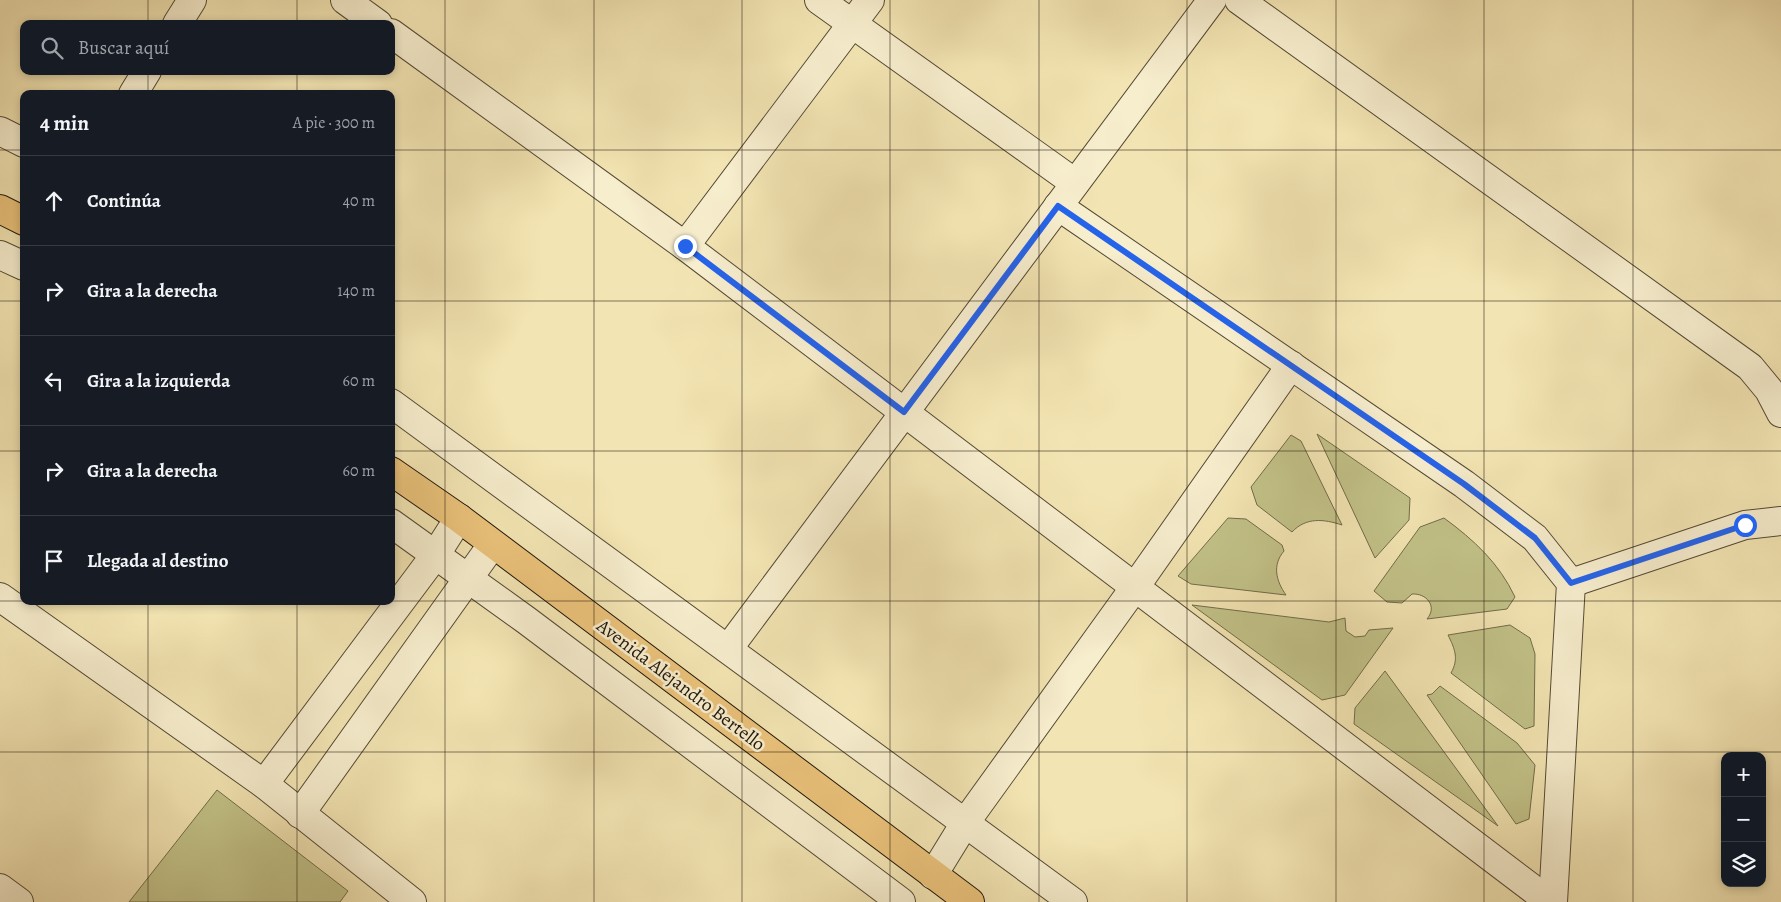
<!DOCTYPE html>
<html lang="es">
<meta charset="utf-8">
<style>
body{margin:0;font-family:Alegreya,serif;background:#20242c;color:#f1f3f6}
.controls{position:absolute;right:15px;bottom:15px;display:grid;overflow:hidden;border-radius:10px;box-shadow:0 2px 8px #0003}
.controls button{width:45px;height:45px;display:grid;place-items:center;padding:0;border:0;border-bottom:1px solid #363941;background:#171b24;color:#f1f3f6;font:25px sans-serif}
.stop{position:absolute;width:15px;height:15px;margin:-11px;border:4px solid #2563eb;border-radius:50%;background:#fff}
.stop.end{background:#2563eb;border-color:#fff;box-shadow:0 1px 5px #0008}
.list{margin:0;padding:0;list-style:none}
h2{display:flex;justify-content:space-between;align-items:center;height:65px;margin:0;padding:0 20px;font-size:21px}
h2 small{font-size:16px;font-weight:400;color:#9ea1a6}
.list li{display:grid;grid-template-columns:32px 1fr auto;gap:15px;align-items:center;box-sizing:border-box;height:90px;padding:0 20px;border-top:1px solid #363941}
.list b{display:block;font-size:19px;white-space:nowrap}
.list em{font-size:16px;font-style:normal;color:#9ea1a6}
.icon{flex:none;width:28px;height:28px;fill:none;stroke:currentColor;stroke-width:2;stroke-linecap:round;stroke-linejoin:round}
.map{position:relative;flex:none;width:1781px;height:902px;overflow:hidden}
.search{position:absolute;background:#171b24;box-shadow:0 2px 8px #0003;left:20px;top:20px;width:375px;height:55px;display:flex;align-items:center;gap:12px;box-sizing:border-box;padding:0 18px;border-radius:10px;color:#9ea1a6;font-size:19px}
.panel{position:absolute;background:#171b24;box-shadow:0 2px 8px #0003;left:20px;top:90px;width:375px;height:515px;border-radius:10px}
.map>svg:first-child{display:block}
</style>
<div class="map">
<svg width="1781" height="902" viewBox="0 0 1781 902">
<rect width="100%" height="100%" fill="#f3e5b3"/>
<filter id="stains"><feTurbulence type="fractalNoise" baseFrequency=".004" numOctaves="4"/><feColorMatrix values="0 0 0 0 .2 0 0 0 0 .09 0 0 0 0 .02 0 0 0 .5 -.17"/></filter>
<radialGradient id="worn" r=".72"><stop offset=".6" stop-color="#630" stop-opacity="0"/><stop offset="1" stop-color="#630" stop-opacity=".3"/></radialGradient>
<g fill="#c2c288" stroke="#716c4a">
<polygon points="1317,434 1410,498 1409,520 1375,558"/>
<path d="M1291 435 1301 441 1342 525C1324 519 1306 517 1292 532L1257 505 1251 487Z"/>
<path d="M1228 518 1246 519 1282 545 1284 551C1272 565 1276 581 1286 595L1191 584 1178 576Z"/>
<path d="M1444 518C1474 540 1499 563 1515 597L1507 609 1427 619C1438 606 1426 593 1412 594L1402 603 1387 602 1374 591 1420 527Z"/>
<polygon points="1192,605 1329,622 1345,618 1346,631 1355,637 1365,636 1369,630 1393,628 1345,695 1322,700"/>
<path d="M1510 625 1530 638 1535 654 1534 726 1525 729 1451 673C1459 659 1455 649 1448 635Z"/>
<polygon points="1385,671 1498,826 1354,724 1355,708"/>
<polygon points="1440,686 1517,743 1535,765 1529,819 1516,824 1427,695 1432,694"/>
<polygon points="217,790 348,891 340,902 129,902"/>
</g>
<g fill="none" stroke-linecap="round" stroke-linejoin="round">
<defs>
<g id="minor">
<polyline points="345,0 378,24"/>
<polyline points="819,0 1075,183"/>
<polyline points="1239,0 1750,367 1769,390 1781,413"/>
<polyline points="177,24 192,0"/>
<polyline points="391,33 685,246 1550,902"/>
<polyline points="133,94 147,71"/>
<polyline points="0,131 24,143"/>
<polyline points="1058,206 1464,484 1535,538 1571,583 1553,902"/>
<polyline points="685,246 870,0"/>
<polyline points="0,255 24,266"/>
<polyline points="391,403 1073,902"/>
<polyline points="391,523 526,620 901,902"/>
<polyline points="1571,583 1745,525 1781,521"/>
<polyline points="0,597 264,784 412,902"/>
<polyline points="728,649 1212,0"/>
<polyline points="264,784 436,554 459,518"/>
<polyline points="300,814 492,545"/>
<polyline points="933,875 965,823 1135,587 1291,365"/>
<polyline points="0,888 19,902"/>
</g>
<g id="major">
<polyline points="0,209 24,221"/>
<polyline points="391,471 459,518 970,902"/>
</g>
</defs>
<use href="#minor" stroke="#554a35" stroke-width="30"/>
<use href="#major" stroke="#20160b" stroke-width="30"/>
<use href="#minor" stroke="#f7eece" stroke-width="28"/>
<use href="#major" stroke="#eac27a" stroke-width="28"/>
</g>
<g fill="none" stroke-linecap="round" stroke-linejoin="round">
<polyline stroke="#2563eb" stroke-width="6" points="685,246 904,412 1058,206 1464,484 1535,538 1571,583 1745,525"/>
</g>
<path fill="none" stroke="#20160b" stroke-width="1" stroke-opacity="0.55" d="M148 0V24M297 0V24M445 0V902M594 0V902M742 0V902M890 0V902M1039 0V902M1187 0V902M1336 0V902M1484 0V902M1633 0V902M148 71V94M297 71V94M0 150H24M391 150H1781M0 301H24M391 301H1781M0 451H24M391 451H1781M0 601H1781M148 601V902M297 601V902M0 752H1781"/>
<g text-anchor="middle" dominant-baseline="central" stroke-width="5" stroke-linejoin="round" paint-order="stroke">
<g font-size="19" fill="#20160b" stroke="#f7eece">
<text transform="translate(681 685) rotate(37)">Avenida Alejandro Bertello</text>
</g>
</g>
<rect width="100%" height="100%" filter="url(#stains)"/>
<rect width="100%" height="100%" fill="url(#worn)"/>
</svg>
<div class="controls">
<button>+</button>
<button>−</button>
<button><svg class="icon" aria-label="layers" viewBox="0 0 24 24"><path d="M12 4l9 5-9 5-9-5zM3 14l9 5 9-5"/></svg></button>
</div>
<div class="stop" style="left:1745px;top:525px"></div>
<div class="stop end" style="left:685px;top:246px"></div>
<div class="search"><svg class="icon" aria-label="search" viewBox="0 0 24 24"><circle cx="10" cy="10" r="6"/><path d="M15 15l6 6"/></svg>Buscar aquí</div>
<section class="panel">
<h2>4 min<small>A pie · 300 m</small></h2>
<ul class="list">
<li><svg class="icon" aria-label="ahead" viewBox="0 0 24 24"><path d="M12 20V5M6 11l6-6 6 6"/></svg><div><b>Continúa</b></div><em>40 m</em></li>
<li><svg class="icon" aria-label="right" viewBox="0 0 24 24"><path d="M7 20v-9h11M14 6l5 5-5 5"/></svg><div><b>Gira a la derecha</b></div><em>140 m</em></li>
<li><svg class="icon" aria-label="left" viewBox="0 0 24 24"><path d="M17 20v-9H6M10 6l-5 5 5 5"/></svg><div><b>Gira a la izquierda</b></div><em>60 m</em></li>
<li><svg class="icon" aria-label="right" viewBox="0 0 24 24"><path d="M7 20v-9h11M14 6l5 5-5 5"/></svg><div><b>Gira a la derecha</b></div><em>60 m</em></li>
<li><svg class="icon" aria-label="arrive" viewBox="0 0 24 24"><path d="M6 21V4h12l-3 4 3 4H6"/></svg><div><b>Llegada al destino</b></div></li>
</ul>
</section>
</div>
